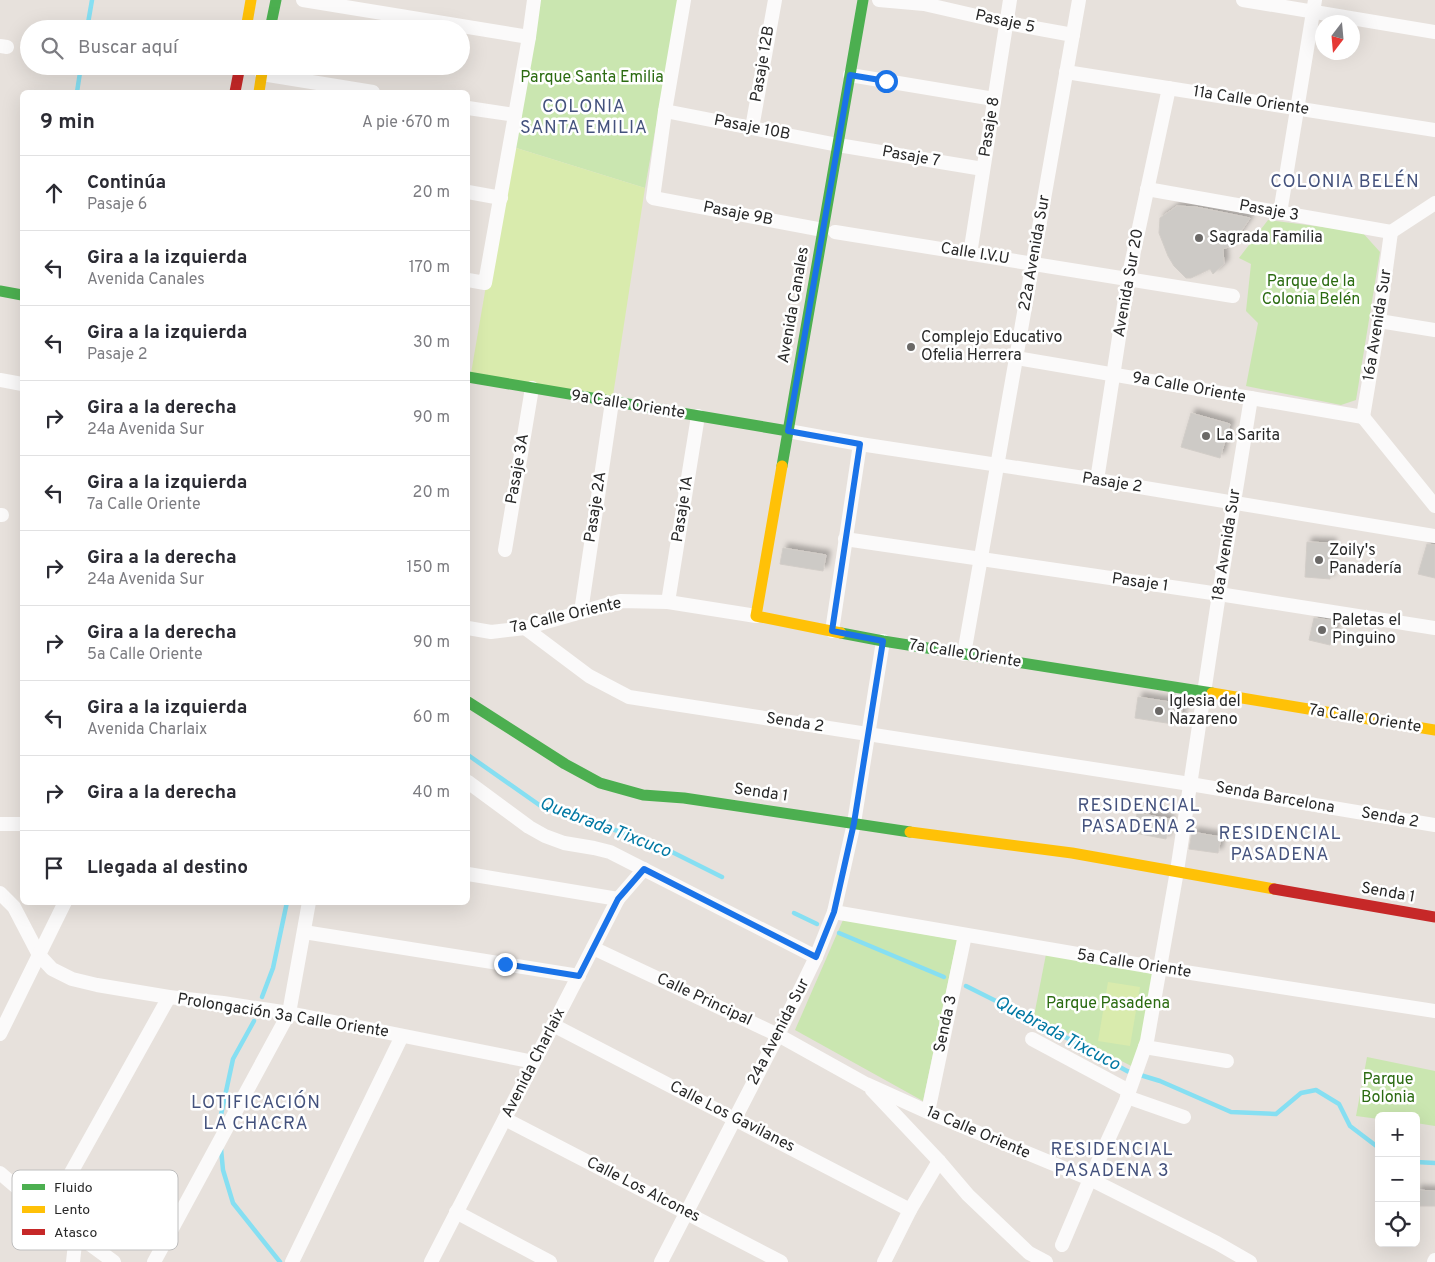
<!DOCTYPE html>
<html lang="es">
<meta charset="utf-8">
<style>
body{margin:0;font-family:Overpass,sans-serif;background:#f7f7f7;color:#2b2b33}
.controls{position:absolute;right:15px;bottom:15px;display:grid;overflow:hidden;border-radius:8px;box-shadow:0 5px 20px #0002}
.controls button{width:45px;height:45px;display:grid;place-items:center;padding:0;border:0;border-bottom:1px solid #e1e1e2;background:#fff;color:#2b2b33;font:25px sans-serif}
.compass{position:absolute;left:1315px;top:15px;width:45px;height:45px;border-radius:50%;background:#fff;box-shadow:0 5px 20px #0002;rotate:196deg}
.stop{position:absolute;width:15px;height:15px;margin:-11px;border:4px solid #1a73e8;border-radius:50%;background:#fff}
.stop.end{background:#1a73e8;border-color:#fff;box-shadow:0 1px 5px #0008}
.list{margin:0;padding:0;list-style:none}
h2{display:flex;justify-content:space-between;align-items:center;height:65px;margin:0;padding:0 20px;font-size:21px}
h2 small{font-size:16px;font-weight:400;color:#7c7c81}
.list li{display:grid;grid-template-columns:32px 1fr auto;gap:15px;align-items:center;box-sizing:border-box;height:75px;padding:0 20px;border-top:1px solid #e1e1e2}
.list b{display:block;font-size:19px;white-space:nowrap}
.list p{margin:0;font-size:16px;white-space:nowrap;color:#7c7c81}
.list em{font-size:16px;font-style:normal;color:#7c7c81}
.icon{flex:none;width:28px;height:28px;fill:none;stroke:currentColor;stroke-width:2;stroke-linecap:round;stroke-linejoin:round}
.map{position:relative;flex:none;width:1435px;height:1262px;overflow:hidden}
.search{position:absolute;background:#fff;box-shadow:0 5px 20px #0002;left:20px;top:20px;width:450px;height:55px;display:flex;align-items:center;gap:12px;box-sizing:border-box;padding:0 18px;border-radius:28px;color:#7c7c81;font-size:19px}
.panel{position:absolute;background:#fff;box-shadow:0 5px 20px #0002;left:20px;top:90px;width:450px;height:815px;border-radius:8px}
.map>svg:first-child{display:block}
</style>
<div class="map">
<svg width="1435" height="1262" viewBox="0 0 1435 1262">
<defs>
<filter id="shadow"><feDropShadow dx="4.5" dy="-4.5" stdDeviation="2.5" flood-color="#0004"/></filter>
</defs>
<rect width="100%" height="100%" fill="#e7e1dc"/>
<g fill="#cae6b0">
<polygon points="533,0 678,0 645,188 510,146"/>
<polygon points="1268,220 1362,232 1380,252 1356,400 1341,405 1246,386 1258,323 1246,311 1251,264 1239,258"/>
<polygon points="843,920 957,940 923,1101 795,1030"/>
<polygon points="1047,949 1159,968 1137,1069 1034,1016"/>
<polygon points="1367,1057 1435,1071 1435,1126 1416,1123 1416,1116 1379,1116 1379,1119 1356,1116"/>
</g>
<g fill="#d9ebad">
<polygon points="510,146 645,188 612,402 470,379"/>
<polygon points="1108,982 1140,987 1130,1046 1098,1041"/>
</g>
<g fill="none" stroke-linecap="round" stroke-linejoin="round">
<g stroke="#86dff2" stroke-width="4.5">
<polyline points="87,29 92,0"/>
<polyline points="77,92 81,66"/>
<polyline points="468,755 545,809 648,840 722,877"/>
<polyline points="794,913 817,924"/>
<polyline points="839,933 944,977"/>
<polyline points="966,986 1036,1021 1127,1071 1160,1081 1231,1112 1276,1114 1301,1093 1316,1090 1339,1104 1350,1126 1379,1148"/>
<polyline points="262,997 273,968 287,902"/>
<polyline points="220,1133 219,1124 233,1059 254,1021"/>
<polyline points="221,1149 223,1170 233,1203 280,1262"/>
<polyline points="1416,1162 1435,1163"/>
</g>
</g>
<g fill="#cdcac6" stroke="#d2cdc8" filter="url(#shadow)">
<polygon points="1177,206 1196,207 1250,218 1231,246 1223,249 1224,264 1213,274 1210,269 1191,278 1186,278 1174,266 1168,256 1159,233 1160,218"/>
<polygon points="1191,413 1230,424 1220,458 1181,447"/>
<polygon points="1307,542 1332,543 1330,579 1305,577"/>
<polygon points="1427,544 1435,545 1435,578 1418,574"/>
<polygon points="783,548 826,555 823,571 780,564"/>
<polygon points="1314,618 1336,621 1330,645 1309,640"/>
<polygon points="1138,697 1183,704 1179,725 1135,718"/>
<polygon points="1137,813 1170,819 1166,839 1135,833"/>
<polygon points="1192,832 1221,837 1218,853 1189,849"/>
<polygon points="1416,1190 1435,1191 1435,1206 1416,1206"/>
</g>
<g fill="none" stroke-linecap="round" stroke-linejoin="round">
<g stroke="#fbfafa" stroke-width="14">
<polyline points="303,0 529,37"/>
<polyline points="684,0 665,111 653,198 823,230"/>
<polyline points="879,0 924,4 1007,23 1073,35"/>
<polyline points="1243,0 1435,32"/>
<polyline points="0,46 7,47"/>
<polyline points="1066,72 1435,130"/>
<polyline points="262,74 373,92"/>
<polyline points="850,75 994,99"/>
<polyline points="468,108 515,115"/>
<polyline points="665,111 838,145 983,169"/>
<polyline points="752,128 775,0"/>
<polyline points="1147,189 1391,232"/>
<polyline points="468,192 501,198"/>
<polyline points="1280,213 1315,0"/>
<polyline points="835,232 1233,296"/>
<polyline points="1391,232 1435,203"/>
<polyline points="970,254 1010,0"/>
<polyline points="468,280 485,283 529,37 534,0"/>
<polyline points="1379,321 1435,330"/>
<polyline points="1016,358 1363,417"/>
<polyline points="0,380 22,384"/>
<polyline points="1363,417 1379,321 1391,232"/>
<polyline points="1363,417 1435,506"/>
<polyline points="788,431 860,444 1097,480 1435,536"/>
<polyline points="1097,480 1128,279 1169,88"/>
<polyline points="0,515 2,515"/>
<polyline points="845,539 1219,594 1435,628"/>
<polyline points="505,550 532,388"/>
<polyline points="668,602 698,416"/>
<polyline points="581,612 612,402"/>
<polyline points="468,628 491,632 525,628 620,601 668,602 756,616"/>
<polyline points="525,628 589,676 629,697 1190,784 1435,825"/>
<polyline points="832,631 860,444"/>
<polyline points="964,654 1079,0"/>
<polyline points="468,782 529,827 545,836 564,843 594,848 610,852 816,957"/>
<polyline points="0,824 22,824"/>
<polyline points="468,874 618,899"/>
<polyline points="0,893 14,907 39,955 52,969 72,979 97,985 169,997 223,1003 289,1013 534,1062"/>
<polyline points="834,912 1159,968 1435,1011"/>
<polyline points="304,932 579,976"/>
<polyline points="593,948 778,1035 866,1084 928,1112 1090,1179 1217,1243 1250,1262"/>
<polyline points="553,1025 910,1210"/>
<polyline points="0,1034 65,902"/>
<polyline points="1032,1039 1129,1091"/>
<polyline points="1145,1047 1227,1061"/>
<polyline points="872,1090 939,1161 968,1195 1029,1253 1046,1262"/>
<polyline points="1127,1097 1184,1117"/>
<polyline points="928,1112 965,935"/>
<polyline points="505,1119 781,1262"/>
<polyline points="0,1173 48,1214 76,1234"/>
<polyline points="456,1212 550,1262"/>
<polyline points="48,1214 169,997"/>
<polyline points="1062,1245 1090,1179 1125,1103 1147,1041 1177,871 1219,594 1251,398"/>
<polyline points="73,1262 76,1234 114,1262"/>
<polyline points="154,1262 289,1013 309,902"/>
<polyline points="292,1262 402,1036"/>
<polyline points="431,1262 618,899 644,869"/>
<polyline points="661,1262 778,1035 816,957 834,912 854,823 883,641"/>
<polyline points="884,1262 910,1210 939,1161"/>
<polyline points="1434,1262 1435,1260"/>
</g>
<g stroke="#4caf50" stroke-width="11">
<polyline points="270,29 276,0"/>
<polyline points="0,291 22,295"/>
<polyline points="468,377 788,431"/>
<polyline points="782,466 863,0"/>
<polyline points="841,633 883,641 1212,693"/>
<polyline points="468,702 565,764 600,783 643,795 684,798 910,832"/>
</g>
<g stroke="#ffc107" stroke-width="11">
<polyline points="246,29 251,0"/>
<polyline points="259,92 263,66"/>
<polyline points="782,466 756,616 841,633"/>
<polyline points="1212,693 1435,730"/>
<polyline points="910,832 1072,853 1274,889"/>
</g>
<g stroke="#c62828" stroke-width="11">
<polyline points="235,92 240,66"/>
<polyline points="1274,889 1435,917"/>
</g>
</g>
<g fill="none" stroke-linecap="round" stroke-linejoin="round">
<polyline stroke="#1a73e8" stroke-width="6" points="505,964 579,976 618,899 644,869 816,957 834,912 854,823 883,641 832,631 860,444 788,431 850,75 886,81"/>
</g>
<g fill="#6b6967" stroke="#fff" stroke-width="2">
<circle cx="1199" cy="238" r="5"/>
<circle cx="911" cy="347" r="5"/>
<circle cx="1206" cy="436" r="5"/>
<circle cx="1319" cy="560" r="5"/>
<circle cx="1322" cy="630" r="5"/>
<circle cx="1159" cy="711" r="5"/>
</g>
<g text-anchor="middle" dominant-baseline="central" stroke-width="5" stroke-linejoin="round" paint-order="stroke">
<g font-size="16" fill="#282828" stroke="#fff">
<text transform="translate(1005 22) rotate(12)">Pasaje 5</text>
<text transform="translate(763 64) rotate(-80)">Pasaje 12B</text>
<text transform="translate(1251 101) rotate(9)">11a Calle Oriente</text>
<text transform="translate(990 127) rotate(-81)">Pasaje 8</text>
<text transform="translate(752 128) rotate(11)">Pasaje 10B</text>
<text transform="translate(911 157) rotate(10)">Pasaje 7</text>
<text transform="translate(1269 211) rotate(10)">Pasaje 3</text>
<text transform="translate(738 214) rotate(11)">Pasaje 9B</text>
<text transform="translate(1035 253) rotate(-80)">22a Avenida Sur</text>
<text transform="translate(975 254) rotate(9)">Calle I.V.U</text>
<text transform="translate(1129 283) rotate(-80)">Avenida Sur 20</text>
<text transform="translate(794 305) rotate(-80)">Avenida Canales</text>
<text transform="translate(1378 325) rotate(-81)">16a Avenida Sur</text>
<text transform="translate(1189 388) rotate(10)">9a Calle Oriente</text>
<text transform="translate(628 405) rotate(9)">9a Calle Oriente</text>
<text transform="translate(518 469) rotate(-80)">Pasaje 3A</text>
<text transform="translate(1112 483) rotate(9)">Pasaje 2</text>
<text transform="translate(596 507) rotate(-81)">Pasaje 2A</text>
<text transform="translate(683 509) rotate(-81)">Pasaje 1A</text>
<text transform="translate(1227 545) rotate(-81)">18a Avenida Sur</text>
<text transform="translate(1140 583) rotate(8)">Pasaje 1</text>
<text transform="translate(566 616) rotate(-13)">7a Calle Oriente</text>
<text transform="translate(965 654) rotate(9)">7a Calle Oriente</text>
<text transform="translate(1365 719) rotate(9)">7a Calle Oriente</text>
<text transform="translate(795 723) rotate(9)">Senda 2</text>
<text transform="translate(761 793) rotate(8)">Senda 1</text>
<text transform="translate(1275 798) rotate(10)">Senda Barcelona</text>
<text transform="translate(1390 818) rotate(10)">Senda 2</text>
<text transform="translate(1388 893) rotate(10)">Senda 1</text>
<text transform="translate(1134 964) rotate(9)">5a Calle Oriente</text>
<text transform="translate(704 1000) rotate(25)">Calle Principal</text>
<text transform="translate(283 1016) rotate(9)">Prolongación 3a Calle Oriente</text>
<text transform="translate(946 1024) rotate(-78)">Senda 3</text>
<text transform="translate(779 1032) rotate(-63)">24a Avenida Sur</text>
<text transform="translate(534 1063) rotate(-63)">Avenida Charlaix</text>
<text transform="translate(732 1117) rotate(27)">Calle Los Gavilanes</text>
<text transform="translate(978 1133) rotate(23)">1a Calle Oriente</text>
<text transform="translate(643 1190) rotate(27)">Calle Los Alcones</text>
</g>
<g font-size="16" fill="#2b6b11" stroke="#fff">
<text x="592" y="78">Parque Santa Emilia</text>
<text x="1311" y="282">Parque de la<tspan x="1311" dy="18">Colonia Belén</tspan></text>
<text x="1108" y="1004">Parque Pasadena</text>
<text x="1388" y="1080">Parque<tspan x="1388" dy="18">Bolonia</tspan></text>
</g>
<g font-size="16" fill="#282828" stroke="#fff" text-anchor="start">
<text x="1209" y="238">Sagrada Familia</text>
<text x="921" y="338">Complejo Educativo<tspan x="921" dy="18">Ofelia Herrera</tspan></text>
<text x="1216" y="436">La Sarita</text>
<text x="1329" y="551">Zoily's<tspan x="1329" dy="18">Panadería</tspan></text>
<text x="1332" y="621">Paletas el<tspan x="1332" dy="18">Pinguino</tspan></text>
<text x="1169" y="702">Iglesia del<tspan x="1169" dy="18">Nazareno</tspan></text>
</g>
<g font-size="18" letter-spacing="1" fill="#44527d" stroke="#fff">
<text x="584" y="107">COLONIA<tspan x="584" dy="21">SANTA EMILIA</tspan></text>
<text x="1345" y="182">COLONIA BELÉN</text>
<text x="1139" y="806">RESIDENCIAL<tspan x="1139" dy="21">PASADENA 2</tspan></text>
<text x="1280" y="834">RESIDENCIAL<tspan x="1280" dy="21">PASADENA</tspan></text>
<text x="256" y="1103">LOTIFICACIÓN<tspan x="256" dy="21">LA CHACRA</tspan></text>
<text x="1112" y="1150">RESIDENCIAL<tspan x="1112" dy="21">PASADENA 3</tspan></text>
</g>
<g font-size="18" font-style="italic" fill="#0078a3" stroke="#fff">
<text transform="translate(605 828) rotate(21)">Quebrada Tixcuco</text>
<text transform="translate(1057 1034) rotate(28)">Quebrada Tixcuco</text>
</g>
</g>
<rect x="12" y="1170" width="166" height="80" rx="8" fill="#fff" stroke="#bebebe" stroke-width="1"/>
<rect x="22" y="1184" width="23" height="6" fill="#4caf50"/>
<rect x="22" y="1206" width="23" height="7" fill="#ffc107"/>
<rect x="22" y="1229" width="23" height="6" fill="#c62828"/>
<g font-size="14" fill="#282828">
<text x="54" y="1192">Fluido</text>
<text x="54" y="1214">Lento</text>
<text x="54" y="1237">Atasco</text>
</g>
</svg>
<div class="controls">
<button>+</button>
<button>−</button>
<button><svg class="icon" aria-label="locate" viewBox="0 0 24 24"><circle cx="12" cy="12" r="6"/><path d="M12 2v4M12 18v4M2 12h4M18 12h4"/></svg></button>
</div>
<svg class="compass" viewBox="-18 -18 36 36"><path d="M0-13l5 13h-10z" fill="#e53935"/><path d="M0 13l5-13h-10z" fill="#7c7c81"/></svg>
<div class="stop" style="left:886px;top:81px"></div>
<div class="stop end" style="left:505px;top:964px"></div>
<div class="search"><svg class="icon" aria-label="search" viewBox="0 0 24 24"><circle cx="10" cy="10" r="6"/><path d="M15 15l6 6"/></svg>Buscar aquí</div>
<section class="panel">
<h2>9 min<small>A pie · 670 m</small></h2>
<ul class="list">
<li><svg class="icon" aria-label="ahead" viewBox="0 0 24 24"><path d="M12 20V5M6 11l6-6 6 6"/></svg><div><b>Continúa</b><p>Pasaje 6</p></div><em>20 m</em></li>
<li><svg class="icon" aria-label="left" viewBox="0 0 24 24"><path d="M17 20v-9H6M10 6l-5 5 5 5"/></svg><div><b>Gira a la izquierda</b><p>Avenida Canales</p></div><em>170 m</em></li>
<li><svg class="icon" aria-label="left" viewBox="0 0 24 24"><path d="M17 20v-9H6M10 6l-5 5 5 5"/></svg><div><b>Gira a la izquierda</b><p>Pasaje 2</p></div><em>30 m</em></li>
<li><svg class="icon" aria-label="right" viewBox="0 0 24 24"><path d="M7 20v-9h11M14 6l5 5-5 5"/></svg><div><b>Gira a la derecha</b><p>24a Avenida Sur</p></div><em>90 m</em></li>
<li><svg class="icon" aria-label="left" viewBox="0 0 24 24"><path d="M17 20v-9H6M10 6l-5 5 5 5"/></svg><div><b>Gira a la izquierda</b><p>7a Calle Oriente</p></div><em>20 m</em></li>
<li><svg class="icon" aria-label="right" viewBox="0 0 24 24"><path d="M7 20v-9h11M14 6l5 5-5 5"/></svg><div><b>Gira a la derecha</b><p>24a Avenida Sur</p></div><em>150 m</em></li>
<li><svg class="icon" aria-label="right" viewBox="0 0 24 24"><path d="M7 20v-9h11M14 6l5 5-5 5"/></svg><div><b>Gira a la derecha</b><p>5a Calle Oriente</p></div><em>90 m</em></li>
<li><svg class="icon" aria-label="left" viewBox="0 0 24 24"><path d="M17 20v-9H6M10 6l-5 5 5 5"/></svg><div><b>Gira a la izquierda</b><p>Avenida Charlaix</p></div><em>60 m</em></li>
<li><svg class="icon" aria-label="right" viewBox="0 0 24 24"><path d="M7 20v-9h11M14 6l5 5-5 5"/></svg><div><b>Gira a la derecha</b></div><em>40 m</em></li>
<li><svg class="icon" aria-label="arrive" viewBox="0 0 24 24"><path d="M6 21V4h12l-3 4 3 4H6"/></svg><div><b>Llegada al destino</b></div></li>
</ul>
</section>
</div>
